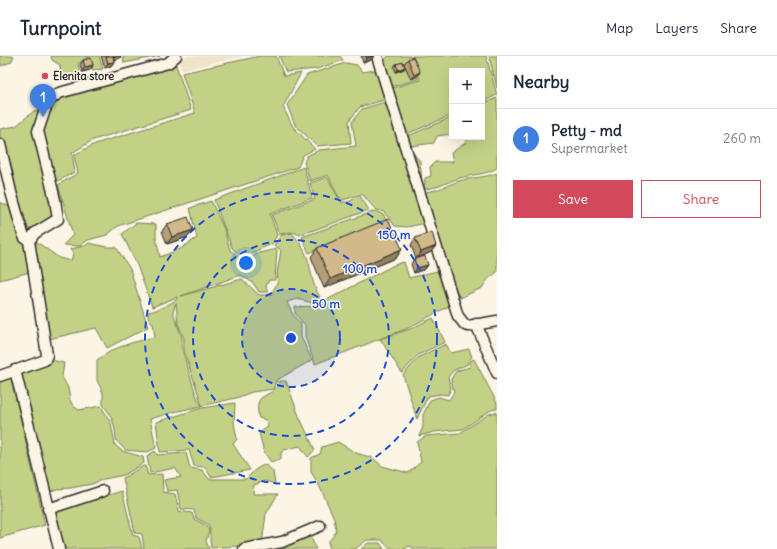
<!DOCTYPE html>
<meta charset="utf-8">
<style>
body{margin:0;font-family:Delius,sans-serif;background:#f6f6f7;color:#1f2937}
.controls{position:absolute;right:12px;top:12px;display:grid;overflow:hidden;border-radius:0px;box-shadow:0 4px 16px #0002}
.controls button{width:36px;height:36px;display:grid;place-items:center;padding:0;border:0;border-bottom:1px solid #e0e1e3;background:#fff;color:#1f2937;font:20px sans-serif}
.you{position:absolute;left:246px;top:207px;width:14px;height:14px;margin:-10px;border:3px solid #fff;border-radius:50%;background:#1a73e8;box-shadow:0 0 0 6px #1a73e833}
.badge{display:grid;place-items:center;width:26px;height:26px;border-radius:50%;background:#d1495b;color:#fff;font-size:13px;font-weight:700}
.pin{position:absolute;translate:-50% -33px;filter:drop-shadow(0 1px 2px #0008)}
.pin::after{content:'';position:absolute;top:21px;width:14px;height:12px;background:inherit;clip-path:polygon(0 0,100% 0,50% 100%)}
.list{margin:0;padding:0;list-style:none}
h2{display:flex;justify-content:space-between;align-items:center;height:52px;margin:0;padding:0 16px;font-size:17px}
h2 small{font-size:13px;font-weight:400;color:#747a83}
.list li{display:grid;grid-template-columns:26px 1fr auto;gap:12px;align-items:center;box-sizing:border-box;height:60px;padding:0 16px;border-top:1px solid #e0e1e3}
.list b{display:block;font-size:15px;white-space:nowrap}
.list p{margin:0;font-size:13px;white-space:nowrap;color:#747a83}
.list em{font-size:13px;font-style:normal;color:#747a83}
.actions{display:flex;gap:8px;padding:12px 16px}
.actions a{flex:1;padding:9px 0;border:1px solid #d1495b;border-radius:0px;text-align:center;font-size:14px;color:#d1495b}
.actions .main{background:#d1495b;color:#fff}
.map{position:relative;flex:none;width:497px;height:493px;overflow:hidden}
header{display:flex;align-items:center;gap:24px;box-sizing:border-box;height:56px;padding:0 20px;background:#fff;border-bottom:1px solid #e0e1e3}
header strong{font-size:19px}
nav{display:flex;gap:22px;margin-inline-start:auto;font-size:14px}
main{display:flex}
aside{flex:1;background:#fff}
.map>svg:first-child{display:block}
</style>
<header>
<strong>Turnpoint</strong>
<nav><a>Map</a><a>Layers</a><a>Share</a></nav>
</header>
<main>
<div class="map">
<svg width="497" height="493" viewBox="0 0 497 493">
<rect width="100%" height="100%" fill="#fcf5e5"/>
<filter id="ink" filterUnits="userSpaceOnUse"><feTurbulence type="fractalNoise" baseFrequency=".025" numOctaves="2"/><feDisplacementMap in="SourceGraphic" scale="8" xChannelSelector="R" yChannelSelector="G"/><feConvolveMatrix kernelMatrix="1 2 1 2 8 2 1 2 1" color-interpolation-filters="sRGB"/></filter>
<g filter="url(#ink)">
<polygon fill="#efe3c9" points="179,0 244,0 181,14"/>
<g fill="#c2d186" stroke="#767e58" fill-rule="evenodd">
<polygon points="0,0 14,0 11,6 1,10"/>
<polygon points="51,0 86,0 87,5 78,7 81,21 61,23 60,9 52,4"/>
<polygon points="88,0 99,0 103,13 93,14"/>
<polygon points="123,0 160,0 124,7"/>
<polygon points="260,0 276,0 284,20 301,17 283,51 293,71 315,93 303,99 298,111 118,170 107,179 88,184 80,190 63,189 73,179 58,129 78,117 74,99 95,88 195,57 182,17"/>
<polygon points="279,0 340,0 343,4 317,13 286,16"/>
<polygon points="388,0 410,0 418,23 390,31 382,8"/>
<polygon points="412,0 486,0 497,39 482,46 482,15 452,15 452,59 407,78 392,32 420,24"/>
<polygon points="489,0 497,0 497,32"/>
<polygon points="346,7 357,9 362,16 375,14 387,43 360,51 349,65 351,87 317,90 295,69 287,49 307,19"/>
<path d="M176 9 191 54 93 84 72 97 75 116 56 126C46 94 33 65 63 40Z"/>
<path d="M497 42V112C485 119 473 118 460 122 446 126 440 132 424 133L425 122 431 120 430 111 435 106H453L451 97 467 86 464 81H482V48Z"/>
<polygon points="385,46 399,81 420,105 426,167 407,171 395,170 384,156 375,153 362,138 343,144 338,140 328,119 310,125 304,106 307,100 319,94 356,90 352,66 362,53"/>
<polygon points="35,54 38,58 34,79 53,154 51,161 26,176 0,93 0,73 16,70"/>
<polygon points="452,61 452,78 437,80 434,87 411,90 406,81"/>
<polygon points="304,111 312,142 270,158 277,179 272,188 242,201 232,192 214,144"/>
<path d="M497 117V216L488 223 482 232 460 242 452 225 425 136C438 135 447 129 459 125 472 121 484 122 497 117Z"/>
<polygon points="327,121 341,146 348,146 360,140 369,154 300,179 293,176 279,178 272,159 315,143 310,127"/>
<path d="M211 145 224 173 230 194 239 201 247 204 259 197 277 193 275 224H269L266 230 268 236H259L253 227 241 219 181 240 242 223 259 239H271L278 225 277 218 281 194 274 189 281 179 292 177C299 185 305 194 308 204 312 217 312 229 320 241L313 247 297 243 287 246 293 259 301 268V281L312 304 277 324 273 333 252 336 236 342 174 356 150 363 156 392 147 396 125 394 116 384C115 370 113 360 103 349V337L97 324V304C116 290 133 286 155 281L153 268 148 261V256C156 255 168 249 176 244L177 241 152 251 137 209 122 178 136 167 156 168V182L160 201 180 193 197 182 190 152ZM176 247 178 268 184 282V295L202 349 199 346 194 333 182 293V282L173 256Z"/>
<polygon points="0,146 10,151 25,187 30,216 0,224"/>
<polygon points="375,155 384,159 386,166 309,197 302,181"/>
<polygon points="37,186 59,202 71,205 73,198 70,193 85,190 89,187 107,191 116,191 130,213 148,271 107,292 96,272 49,283 33,193"/>
<polygon points="404,206 409,222 437,215 451,249 408,272 315,308 305,281 305,269 295,258 295,251 315,250 394,209"/>
<polygon points="433,262 445,286 418,299 402,317 380,283 410,273"/>
<polygon points="446,288 451,297 469,293 472,301 468,305 468,308 454,314 448,321 451,332 448,339 441,338 428,340 417,363 403,319 419,301"/>
<polygon points="474,303 497,347 497,353 491,354 463,373 434,376 419,380 423,371 423,359 430,344 439,341 449,344 454,336 451,323 456,315 470,311 470,305"/>
<polygon points="51,304 64,307 62,321 68,332 70,344 73,350 79,354 101,350 111,367 115,389 122,395 143,401 144,407 124,419 104,423 92,428 71,432 57,433 48,436 18,317 47,307"/>
<polygon points="11,321 45,469 0,482 0,325"/>
<path d="M280 325H286L299 360 315 394 308 401 300 390 284 394 281 397V403L271 406 264 396 259 377 268 371 266 364 259 362C252 333 272 345 280 325Z"/>
<polygon points="235,347 234,367 237,383 233,388 250,414 211,421 205,411 194,410 189,394 160,396 156,366 202,352"/>
<path d="M497 356V493H416L409 490 405 493C393 493 388 493 382 484H367L355 493H330L328 486 334 479 336 474 334 462 318 427 311 416V402L320 398 322 391 338 386 356 397 373 402 382 410 408 417 421 406 417 386 426 380 460 377 489 358Z"/>
<path d="M155 395 157 399 186 397 190 412 202 414 209 423H246L255 414 265 408 273 415 275 428 265 425 254 429 253 438H278L266 458 262 488 211 492C209 484 211 477 209 469L196 462 194 454 181 453 177 434 167 435 164 424 181 421 175 412 150 417 147 400Z"/>
<polygon points="145,409 148,419 162,418 163,436 175,438 179,455 192,457 194,463 207,470 209,475 206,485 209,493 144,493 142,478 135,477 123,422"/>
<polygon points="122,435 133,479 139,481 142,493 64,493 54,455"/>
<polygon points="310,479 316,493 266,493"/>
<polygon points="368,487 380,487 384,493 361,493"/>
</g>
<g fill="none" stroke-linecap="round" stroke-linejoin="round">
<defs>
<g id="minor">
<polyline points="377,0 458,260 465,269 468,270 497,265"/>
<polyline points="0,88 11,136 23,178 25,182 30,183"/>
<polyline points="476,268 497,317"/>
<polyline points="15,314 59,493"/>
<polyline points="0,320 45,304 47,299 29,185 35,177 58,163 55,144 38,75 48,45 59,37 168,7 176,0"/>
<polyline points="48,453 103,435"/>
<polyline points="244,493 282,486 320,470"/>
</g>
</defs>
<use href="#minor" stroke="#2b2b2b" stroke-width="13"/>
<use href="#minor" stroke="#fcf5e5" stroke-width="10"/>
</g>
<g fill="#b59f76" stroke="#2b2b2b">
<polygon points="101,0 121,0 120,2 114,4 111,10 105,12"/>
<polygon points="361,0 374,0 371,4 363,7"/>
<polygon points="408,3 420,16 416,21 411,23 404,8"/>
<polygon points="83,4 93,9 90,14 82,16 80,9"/>
<polygon points="396,8 404,13 396,16 394,11"/>
<polygon points="167,168 193,174 188,181 167,188 162,175"/>
<polygon points="415,182 431,196 416,203 411,189"/>
<polygon points="317,192 402,193 396,202 324,232 311,201"/>
<polygon points="414,203 428,209 425,213 414,217 411,208"/>
</g>
<g fill="#938260" stroke="#2b2b2b">
<polygon points="113,0 121,0 120,2 110,5"/>
<polygon points="373,0 374,0 371,4 363,7 367,2"/>
<polygon points="114,6 111,10 105,12 108,7"/>
<polygon points="93,9 90,14 82,16 85,11"/>
<polygon points="405,11 404,13 396,16 398,14"/>
<polygon points="420,16 416,21 411,23 414,19"/>
<polygon points="193,174 188,181 167,188 172,181"/>
<polygon points="436,190 431,196 416,203 421,196"/>
<polygon points="402,193 396,202 324,232 330,223"/>
<polygon points="428,209 425,213 414,217 417,212"/>
</g>
<g fill="#d2b989" stroke="#2b2b2b">
<polygon points="106,0 115,0 113,0 114,6 108,7"/>
<polygon points="366,0 373,0 367,2"/>
<polygon points="413,1 420,16 414,19 408,3"/>
<polygon points="91,2 93,9 85,11 83,4"/>
<polygon points="403,6 405,11 398,14 396,8"/>
<polygon points="188,161 193,174 172,181 167,168"/>
<polygon points="388,163 402,193 330,223 317,192"/>
<polygon points="432,176 436,190 421,196 415,182"/>
<polygon points="425,200 428,209 417,212 414,203"/>
</g>
</g>
<circle cx="291" cy="282" r="49" fill="#1d4ed8" fill-opacity=".12"/>
<g fill="none" stroke="#1d4ed8" stroke-width="2" stroke-dasharray="7 5">
<circle cx="291" cy="282" r="49"/>
<circle cx="291" cy="282" r="98"/>
<circle cx="291" cy="282" r="146"/>
</g>
<circle fill="#d1495b" stroke="#fcf5e5" stroke-width="1.5" cx="45" cy="20" r="4"/>
<g text-anchor="middle" dominant-baseline="central" stroke-width="3" stroke-linejoin="round" paint-order="stroke">
<g font-size="11" font-weight="bold" fill="#2b2b2b" stroke="#fcf5e5" text-anchor="start">
<text x="53" y="20">Elenita store</text>
</g>
</g>
<circle cx="291" cy="282" r="6" fill="#1d4ed8" stroke="#fcf5e5" stroke-width="2"/>
<g font-size="12" text-anchor="middle" font-weight="bold" fill="#1d4ed8" stroke="#fcf5e5" stroke-width="3" stroke-linejoin="round" paint-order="stroke">
<text x="394" y="183">150 m</text>
<text x="360" y="217">100 m</text>
<text x="326" y="252">50 m</text>
</g>
</svg>
<div class="controls">
<button>+</button>
<button>−</button>
</div>
<div class="you"></div>
<div class="pin badge" style="left:43px;top:61px;background:#3f7fe0">1</div>
</div>
<aside>
<h2>Nearby<small></small></h2>
<ul class="list">
<li><span class="badge" style="background:#3f7fe0">1</span><div><b>Petty - md</b><p>Supermarket</p></div><em>260 m</em></li>
</ul>
<div class="actions"><a class="main">Save</a><a>Share</a></div>
</aside>
</main>
